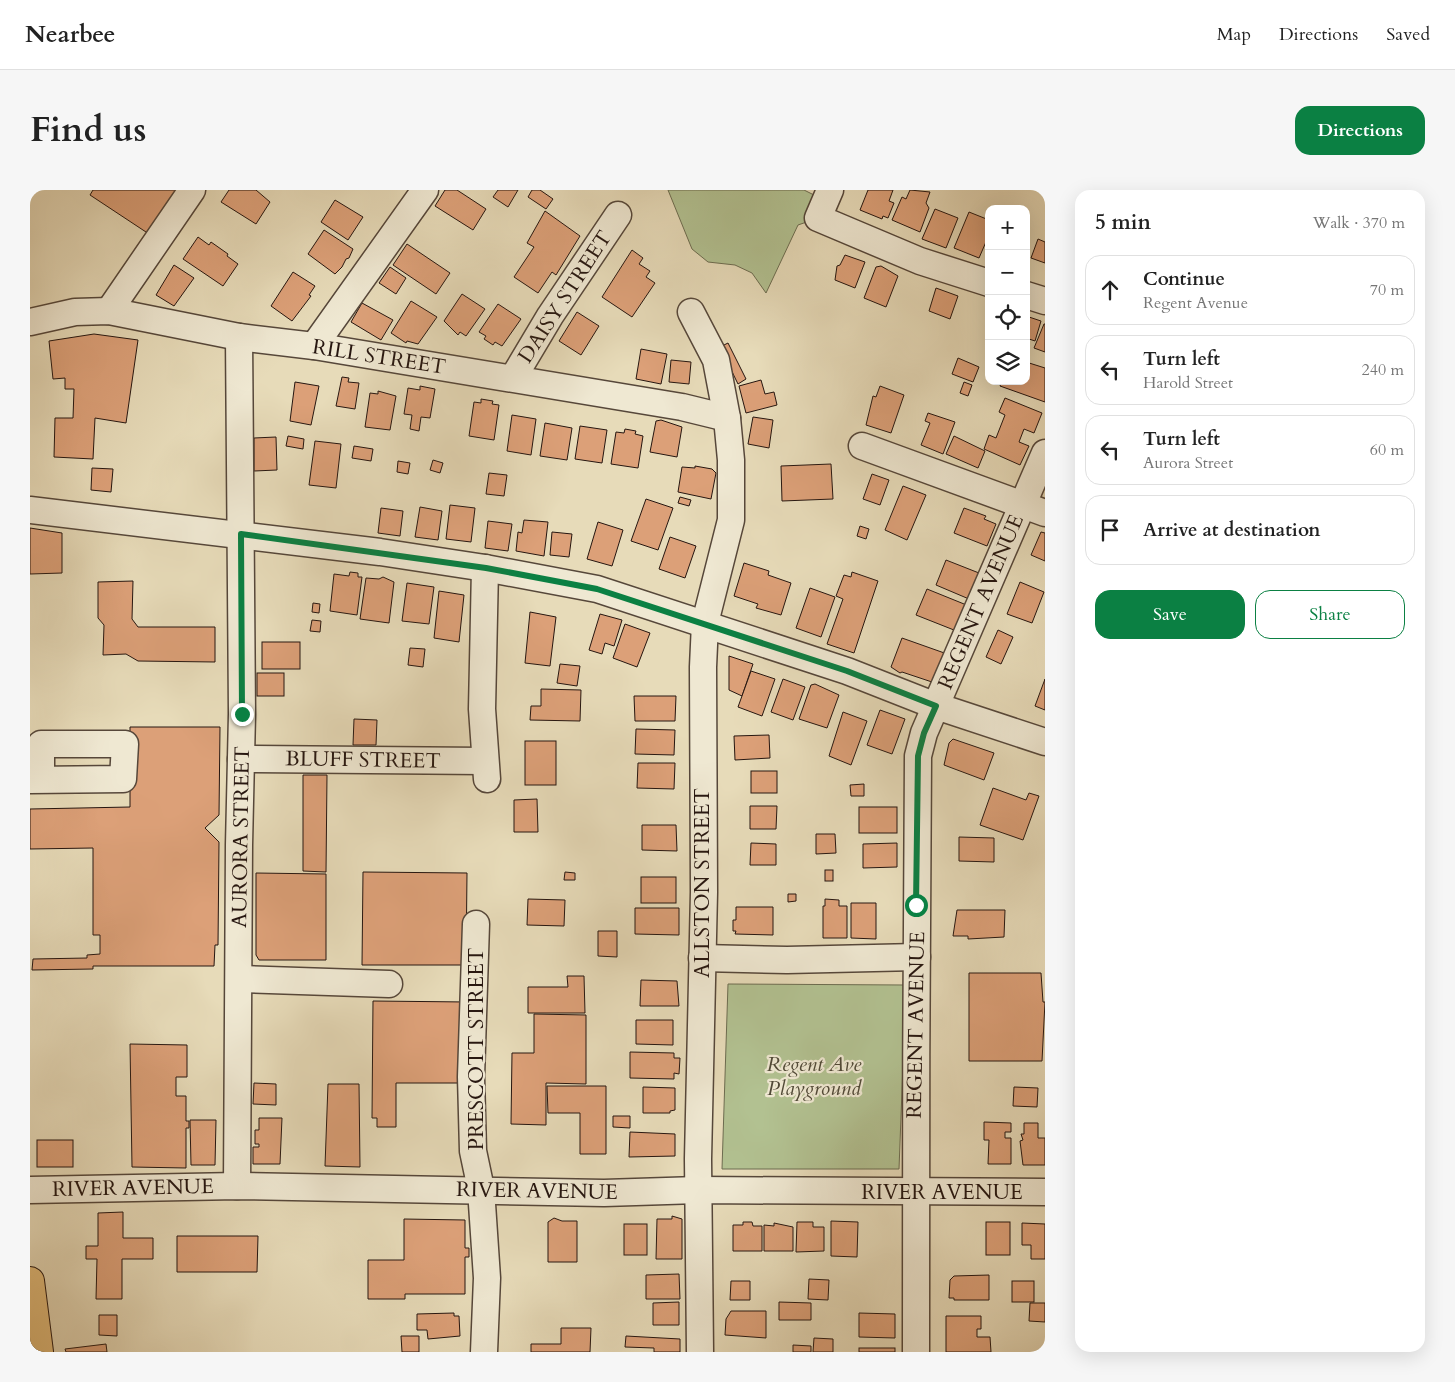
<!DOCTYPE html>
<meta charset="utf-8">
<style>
body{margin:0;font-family:Cardo,serif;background:#f6f6f6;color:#222}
.controls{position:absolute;right:15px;top:15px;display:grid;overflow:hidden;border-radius:10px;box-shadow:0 5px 20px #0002}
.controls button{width:45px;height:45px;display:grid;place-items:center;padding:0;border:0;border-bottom:1px solid #e0e0e0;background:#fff;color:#222;font:25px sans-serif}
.stop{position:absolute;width:15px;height:15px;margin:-11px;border:4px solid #0b8043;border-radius:50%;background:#fff}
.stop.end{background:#0b8043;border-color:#fff;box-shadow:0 1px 5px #0008}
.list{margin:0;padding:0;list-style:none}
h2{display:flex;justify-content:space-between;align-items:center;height:65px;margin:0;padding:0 20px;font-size:21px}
h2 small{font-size:16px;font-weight:400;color:#767676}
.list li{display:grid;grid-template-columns:32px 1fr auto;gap:15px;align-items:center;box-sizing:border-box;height:70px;margin:0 10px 10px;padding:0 10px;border:1px solid #e0e0e0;border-radius:15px}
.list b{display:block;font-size:19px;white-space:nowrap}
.list p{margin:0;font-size:16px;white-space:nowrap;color:#767676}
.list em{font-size:16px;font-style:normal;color:#767676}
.actions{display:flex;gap:10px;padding:15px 20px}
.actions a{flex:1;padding:11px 0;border:1px solid #0b8043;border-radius:15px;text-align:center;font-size:18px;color:#0b8043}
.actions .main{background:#0b8043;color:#fff}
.icon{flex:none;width:28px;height:28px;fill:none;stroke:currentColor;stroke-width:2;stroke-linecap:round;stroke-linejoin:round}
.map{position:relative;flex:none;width:1015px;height:1162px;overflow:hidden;border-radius:15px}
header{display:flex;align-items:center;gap:30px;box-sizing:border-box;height:70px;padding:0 25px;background:#fff;border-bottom:1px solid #e0e0e0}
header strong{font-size:24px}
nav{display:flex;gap:28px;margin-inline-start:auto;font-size:18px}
.intro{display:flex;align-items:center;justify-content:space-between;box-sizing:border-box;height:120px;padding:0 30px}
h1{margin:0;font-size:35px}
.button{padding:12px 22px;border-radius:15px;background:#0b8043;color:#fff;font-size:18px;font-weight:700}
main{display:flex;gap:30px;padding:0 30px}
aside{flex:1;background:#fff;border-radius:15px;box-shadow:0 5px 20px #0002}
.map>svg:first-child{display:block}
</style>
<header>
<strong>Nearbee</strong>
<nav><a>Map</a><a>Directions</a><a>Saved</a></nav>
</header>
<div class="intro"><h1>Find us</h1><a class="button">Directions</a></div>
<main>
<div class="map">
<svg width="1015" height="1162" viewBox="0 0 1015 1162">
<rect width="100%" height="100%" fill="#e7dbb9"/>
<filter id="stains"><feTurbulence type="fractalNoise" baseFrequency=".004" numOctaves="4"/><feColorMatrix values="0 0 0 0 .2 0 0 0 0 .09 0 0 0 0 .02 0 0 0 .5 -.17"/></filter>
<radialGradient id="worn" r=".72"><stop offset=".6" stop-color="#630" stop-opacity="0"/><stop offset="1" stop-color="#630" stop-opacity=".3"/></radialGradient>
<g fill="#b2c191" stroke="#6c6c50">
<polygon points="638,0 774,0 796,11 791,27 768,35 736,103 722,83 705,75 678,72 662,59"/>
<polygon points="698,794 876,795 869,979 692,979"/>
</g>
<g fill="#dca078" stroke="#261610">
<polygon points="63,0 147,0 119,44 60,5"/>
<polygon points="199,0 226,0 240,12 226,34 191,12"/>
<polygon points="415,0 427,0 456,19 443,40 405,16"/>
<polygon points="468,0 488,0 478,17 463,7"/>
<polygon points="502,0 510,0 523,9 516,19 498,7"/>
<polygon points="838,0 863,0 859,11 864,13 858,28 853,26 852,29 830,20"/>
<polygon points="880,0 900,2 896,13 899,18 890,42 862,30 872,7 876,9"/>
<polygon points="305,10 333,27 318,50 291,32"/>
<polygon points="905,19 928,28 916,58 892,49"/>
<polygon points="515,21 550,46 526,85 522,82 508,103 484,87 504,57 497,53"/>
<polygon points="939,22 959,30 959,45 949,68 924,58"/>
<polygon points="294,40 323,59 319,68 316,69 312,77 305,84 278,64"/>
<polygon points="168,47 179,55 181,52 198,64 197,66 208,74 193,96 153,69"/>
<polygon points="1008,49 1015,52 1015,73 1001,68"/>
<polygon points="377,54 420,83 406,104 363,75"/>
<polygon points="602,60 613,68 609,74 620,81 616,87 625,93 602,127 572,107"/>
<polygon points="815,65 835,72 825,98 805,90 807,76 810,75"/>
<polygon points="144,75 164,88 144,116 126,105"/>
<polygon points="851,76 868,86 856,117 834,108 846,77"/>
<polygon points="360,77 376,88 366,104 349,93"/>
<polygon points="263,82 285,96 279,105 281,106 262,131 241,116"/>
<polygon points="906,98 928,106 920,129 899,121"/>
<polygon points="432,104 455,119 436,146 430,142 428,145 414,131"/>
<polygon points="381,111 407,127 388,154 377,151 376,153 361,143"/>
<polygon points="332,113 363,130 351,150 321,132"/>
<polygon points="468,114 491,129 472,156 465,152 463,155 454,149 456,146 449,142"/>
<polygon points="547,122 569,136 551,165 529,151"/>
<polygon points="996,126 1011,131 1005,151 996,148"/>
<polygon points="1014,134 1015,134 1015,162 1004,158"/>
<polygon points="64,144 108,150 96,233 65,228 63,269 24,267 25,228 43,228 44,199 35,199 35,188 23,189 19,151"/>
<polygon points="698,153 716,189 708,194 690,157"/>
<polygon points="611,159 637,164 631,194 606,189"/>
<polygon points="928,168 949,177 943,192 922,184"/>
<polygon points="641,170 661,172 659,194 639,192"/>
<polygon points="996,172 1015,178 1015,212 970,196 972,191 996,191"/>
<polygon points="312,187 319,188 318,192 329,193 325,219 306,216"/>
<polygon points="731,190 735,204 744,202 747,215 716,223 709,196"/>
<polygon points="265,192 289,196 281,235 260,231"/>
<polygon points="934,192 942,195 938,206 930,203"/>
<polygon points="390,196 405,199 400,228 391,227 389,241 380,239 382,225 374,224 378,198 390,200"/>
<polygon points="850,196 874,205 861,243 836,235 843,206 846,207"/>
<polygon points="348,201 366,206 360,240 335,237 340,203 348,204"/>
<polygon points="975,208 1012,223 1004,243 994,239 989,252 999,256 990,275 954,259 959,245 966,248 975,225 969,222"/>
<polygon points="451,209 463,211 462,214 469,215 464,250 439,246 444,212 451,213"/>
<polygon points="898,223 925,232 913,264 891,255 900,233 895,231"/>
<polygon points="482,225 506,229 501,265 477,261"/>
<polygon points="723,227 743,230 739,258 718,254"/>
<polygon points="631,230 652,237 647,267 620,262 626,231"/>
<polygon points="515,233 542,238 537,270 510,266"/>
<polygon points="550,236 577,240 572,273 545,269"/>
<polygon points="595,239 606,241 605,244 613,246 608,278 581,274 586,242 594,243"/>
<polygon points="258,246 274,249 273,259 256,256"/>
<polygon points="924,246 955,261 948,278 916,264"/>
<polygon points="246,247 247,280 224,281 224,248"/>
<polygon points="285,251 311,254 306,298 279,295"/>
<polygon points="324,256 343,259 341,271 322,268"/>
<polygon points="403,270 413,273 410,283 400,280"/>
<polygon points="368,271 380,273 378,284 367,282"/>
<polygon points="801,274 803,309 752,311 751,276"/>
<polygon points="665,276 682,279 686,283 681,309 648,302 652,277 665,278"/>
<polygon points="62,278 83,279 81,302 61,300"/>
<polygon points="459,283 477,285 474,306 456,304"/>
<polygon points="842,284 859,290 850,315 833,309"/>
<polygon points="873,296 896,305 877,350 855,340"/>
<polygon points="650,307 661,310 659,316 648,313"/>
<polygon points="616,309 643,318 628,360 601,351"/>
<polygon points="420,315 445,318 441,352 416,349"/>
<polygon points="390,317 412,321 408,350 385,347"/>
<polygon points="351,318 373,321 370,346 348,343"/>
<polygon points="934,318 956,326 954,329 966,334 957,356 924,343"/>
<polygon points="494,330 518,332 514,366 486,361 488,342 492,343"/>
<polygon points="458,331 482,334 478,361 455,358"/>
<polygon points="568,332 593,340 582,376 557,369"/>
<polygon points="830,336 839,339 836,349 827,346"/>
<polygon points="0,338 32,343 32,383 0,384"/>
<polygon points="522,342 542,344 539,367 520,365"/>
<polygon points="1011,342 1015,343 1015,371 1001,365"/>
<polygon points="640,347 666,356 655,388 629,379"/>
<polygon points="916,370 949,383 939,409 906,395"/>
<polygon points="714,373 739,381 738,385 761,393 751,425 726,418 728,414 704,406"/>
<polygon points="320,382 328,383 328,387 332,387 327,425 300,421 304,384 319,386"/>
<polygon points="822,382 848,391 824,463 797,454 813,409 806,406 814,385 821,387"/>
<polygon points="353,387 364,392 359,433 330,429 336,388 349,389"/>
<polygon points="103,391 102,429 108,437 185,437 185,472 108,471 96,464 73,465 74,435 68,428 68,392"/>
<polygon points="990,392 1014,402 1002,433 977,424"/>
<polygon points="377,393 404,397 399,434 372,431"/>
<polygon points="780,398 805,407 791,447 766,438"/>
<polygon points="897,399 939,416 929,442 886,425"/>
<polygon points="409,401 434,405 429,452 404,448"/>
<polygon points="283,413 290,414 289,423 282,422"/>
<polygon points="500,422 526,427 520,476 495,473"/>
<polygon points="570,424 592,430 584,456 575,453 572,464 559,460"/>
<polygon points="282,430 291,431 290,442 280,441"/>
<polygon points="595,434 620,443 607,477 583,468"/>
<polygon points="968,440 983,447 971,474 956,467"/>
<polygon points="872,448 920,465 902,492 872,482 870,483 861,477"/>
<rect x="232" y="452" width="38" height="27"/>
<polygon points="380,458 395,459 393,477 378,475"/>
<polygon points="699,466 723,474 712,506 699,500"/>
<polygon points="530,474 550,476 547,496 527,493"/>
<polygon points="721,481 745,489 732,526 708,517"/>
<rect x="227" y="483" width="27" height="23"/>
<polygon points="753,489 775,497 763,530 741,522"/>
<polygon points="1015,489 1015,520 1005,516"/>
<polygon points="785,494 809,505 797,538 769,529 781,495"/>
<polygon points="511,499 551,500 550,531 500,530 501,516 511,516"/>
<polygon points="604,506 646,506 645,531 605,531"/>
<polygon points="850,520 875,529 862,564 837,555"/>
<polygon points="813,522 837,531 821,575 799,566"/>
<polygon points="324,529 347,530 346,555 323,555"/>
<polygon points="100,537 190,537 189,625 175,638 189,652 188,755 185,755 184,776 63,776 63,779 2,780 3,769 57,768 57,765 70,764 70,745 63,745 63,658 0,659 0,619 100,617"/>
<polygon points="606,539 645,540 644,565 605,564"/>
<polygon points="739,545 740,568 705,570 704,546"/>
<polygon points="923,549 964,563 954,590 914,575 919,553"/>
<rect x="495" y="551" width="31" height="44"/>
<polygon points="608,573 645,573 644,599 607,598"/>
<rect x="721" y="581" width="26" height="22"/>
<polygon points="273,585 297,585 296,682 273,681"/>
<polygon points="834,594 834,606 821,606 820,595"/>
<polygon points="963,598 996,610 999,603 1009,606 993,650 950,635"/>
<polygon points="507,609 508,642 484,642 484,610"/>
<polygon points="720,616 747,616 746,639 720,639"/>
<rect x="829" y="617" width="38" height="26"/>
<polygon points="612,635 646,635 647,661 612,660"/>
<polygon points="786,644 805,644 806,663 786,664"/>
<polygon points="929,647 964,648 964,672 929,671"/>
<polygon points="721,653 746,654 746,675 720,675"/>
<polygon points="867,653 867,677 833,678 833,654"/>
<rect x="795" y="680" width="8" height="11"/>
<polygon points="333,682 437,683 436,775 332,775"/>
<polygon points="535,682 545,683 545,690 534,690"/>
<polygon points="226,683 296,684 296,770 229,770 226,765"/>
<rect x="611" y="687" width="35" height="26"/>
<polygon points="758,704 766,704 766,711 758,712"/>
<polygon points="498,709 535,710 534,736 497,735"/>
<polygon points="795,709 809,710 809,716 817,716 817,748 793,748 793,716 795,716"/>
<polygon points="821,713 846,713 846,749 821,748"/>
<polygon points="706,717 743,717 743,745 705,744 706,741 703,741 703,730 706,730"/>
<polygon points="605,718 649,718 649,745 605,744"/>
<polygon points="927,720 975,720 974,747 938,749 938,746 923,746"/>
<polygon points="568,741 587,741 587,767 568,766"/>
<polygon points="939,783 1011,783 1013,812 1015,812 1012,871 939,871"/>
<polygon points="537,786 554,786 555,823 498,823 498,797 538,797"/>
<polygon points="611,790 647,791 649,816 610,816"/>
<polygon points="343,811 437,812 436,893 366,893 366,937 347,937 347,928 342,928"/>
<polygon points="504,824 556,825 556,894 516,893 516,935 481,934 482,863 504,863"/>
<polygon points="606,830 643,830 643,855 606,854"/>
<polygon points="100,854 157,855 157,887 146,887 146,906 156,906 156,931 159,931 159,938 156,938 156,978 102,977"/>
<polygon points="600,862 644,863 644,868 650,868 649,884 644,883 644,889 600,888"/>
<polygon points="224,893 246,894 246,915 223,914"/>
<polygon points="298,894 329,894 330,977 295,976"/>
<polygon points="517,896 576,896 576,964 550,964 550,923 518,923"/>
<polygon points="613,897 645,898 645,920 640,921 640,923 613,923"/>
<polygon points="984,897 1008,898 1007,917 983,916"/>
<polygon points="583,926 600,926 600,938 583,937"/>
<polygon points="229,928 252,928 250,974 223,974 223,957 229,957 229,954 225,954 225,940 229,940"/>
<polygon points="160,930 186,930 185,975 161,975"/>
<polygon points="954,932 981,933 981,942 975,942 975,948 981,948 981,974 958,974 959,950 954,950"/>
<polygon points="994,933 1008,933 1008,948 1015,948 1015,975 993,975 990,951 993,950 991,944 994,944"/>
<polygon points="600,942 645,944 645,966 599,967"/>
<rect x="7" y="950" width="36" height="27"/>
<polygon points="93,1022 93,1048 123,1048 123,1069 92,1069 92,1109 66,1109 67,1069 56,1069 56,1056 68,1056 68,1023"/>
<polygon points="642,1026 652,1029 652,1069 626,1069 627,1029 642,1029"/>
<polygon points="524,1028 532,1031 547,1031 547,1072 518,1072 518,1032"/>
<polygon points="374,1029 435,1030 435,1058 439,1058 439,1067 435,1067 435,1104 375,1104 375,1109 338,1109 338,1070 374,1070"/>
<polygon points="801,1031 828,1032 827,1067 801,1066"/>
<polygon points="713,1032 722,1032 723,1036 732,1036 732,1061 703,1061 703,1035 713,1035"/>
<polygon points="767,1032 783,1032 783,1037 794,1037 794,1061 766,1062"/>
<rect x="956" y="1032" width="24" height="33"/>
<polygon points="744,1033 763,1037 763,1061 734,1061 734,1035 744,1036"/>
<polygon points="992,1033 1015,1034 1015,1069 1001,1069 1001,1055 992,1055"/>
<rect x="594" y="1034" width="23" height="31"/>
<polygon points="147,1046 228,1046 227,1082 147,1082"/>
<polygon points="649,1084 650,1109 616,1109 616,1085"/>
<polygon points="959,1085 959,1110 924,1110 924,1108 919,1108 920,1090 924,1086"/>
<polygon points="779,1089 799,1090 798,1110 778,1109"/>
<polygon points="701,1091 720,1091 720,1110 700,1110"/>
<rect x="982" y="1091" width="22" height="21"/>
<polygon points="649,1112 649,1135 623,1135 623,1113"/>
<polygon points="749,1112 781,1113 781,1130 749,1130"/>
<polygon points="1000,1113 1015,1113 1015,1132 999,1131"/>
<polygon points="701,1121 736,1121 736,1148 695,1145 696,1129"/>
<polygon points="424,1123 424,1126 429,1126 430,1146 398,1149 397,1140 387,1140 387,1124"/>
<polygon points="829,1123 865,1124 865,1148 829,1147"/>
<polygon points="69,1125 87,1125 87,1146 69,1145"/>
<polygon points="916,1126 951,1126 951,1139 947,1139 947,1147 960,1147 961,1162 916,1162"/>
<polygon points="531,1138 561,1138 560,1162 501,1162 501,1154 531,1154"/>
<polygon points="371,1146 389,1146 389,1162 372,1162"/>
<polygon points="596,1146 650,1149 650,1162 624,1162 624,1158 595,1157"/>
<polygon points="784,1148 803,1149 803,1162 783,1162"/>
<polygon points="76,1154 77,1162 36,1162 35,1159"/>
<polygon points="763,1155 781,1156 781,1162 763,1162"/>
<rect x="829" y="1158" width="36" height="4"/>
</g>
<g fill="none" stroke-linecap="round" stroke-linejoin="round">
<defs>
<g id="minor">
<polyline points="800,0 788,28 890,71 959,93"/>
<polyline points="996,105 1015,111"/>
<polyline points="79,121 162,0"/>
<polyline points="661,122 686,170 697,228 701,270 701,330 675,433 673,477 674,702 668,969 670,1162"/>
<polyline points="0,132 45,122 79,121 209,147 284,156 652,217 697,228"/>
<polyline points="284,156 395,0"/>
<polyline points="483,188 520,126 588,25"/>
<polyline points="832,256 1015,323"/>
<polyline points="0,320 350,362 455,378 567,399 817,481 906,516 1015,552"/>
<polyline points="455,378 452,519 457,589"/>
<polyline points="211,569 454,571"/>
<polyline points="0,590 93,589 95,554 11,554 11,590"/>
<polyline points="446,734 441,887 443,961 451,999 457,1088 454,1162"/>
<polyline points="672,768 757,770 887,767"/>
<polyline points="210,789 359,794"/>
<polyline points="207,996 209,655 212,524 209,147"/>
<polyline points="0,1000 207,996 574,1003 668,1000 1015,1002"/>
<path d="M886 1162C886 963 886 765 888 566L894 543 1015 263"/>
</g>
<polyline id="major" points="0,1091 9,1162"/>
</defs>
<use href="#minor" stroke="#56473a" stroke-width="29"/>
<use href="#major" stroke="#261610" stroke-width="30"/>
<use href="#minor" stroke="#efe8d2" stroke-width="26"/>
<use href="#major" stroke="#e4be7c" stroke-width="28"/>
</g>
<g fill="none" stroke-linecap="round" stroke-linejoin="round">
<polyline stroke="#0b8043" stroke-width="6" points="212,524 211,344 456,378 567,399 817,481 906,516 894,543 888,566 886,715"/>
</g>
<g text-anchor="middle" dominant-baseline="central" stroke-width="4.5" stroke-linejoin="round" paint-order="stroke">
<g font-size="21" fill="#261610" stroke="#efe8d2">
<text transform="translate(535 107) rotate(-57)">DAISY STREET</text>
<text transform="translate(349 167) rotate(9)">RILL STREET</text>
<text transform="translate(951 412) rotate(-67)">REGENT AVENUE</text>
<text transform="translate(333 570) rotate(1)">BLUFF STREET</text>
<text transform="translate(211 647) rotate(-89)">AURORA STREET</text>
<text transform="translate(672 693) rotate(-90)">ALLSTON STREET</text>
<text transform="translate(886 835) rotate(-89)">REGENT AVENUE</text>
<text transform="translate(446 859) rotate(-90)">PRESCOTT STREET</text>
<text transform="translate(103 998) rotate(-1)">RIVER AVENUE</text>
<text transform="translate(507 1001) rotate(1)">RIVER AVENUE</text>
<text x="912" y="1002">RIVER AVENUE</text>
</g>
<g font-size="21" font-style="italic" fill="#504937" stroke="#efe8d2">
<text x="784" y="874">Regent Ave<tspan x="784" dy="24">Playground</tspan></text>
</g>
</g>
<rect width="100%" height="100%" filter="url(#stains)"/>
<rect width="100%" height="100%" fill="url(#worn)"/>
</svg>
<div class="controls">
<button>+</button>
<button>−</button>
<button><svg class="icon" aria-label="locate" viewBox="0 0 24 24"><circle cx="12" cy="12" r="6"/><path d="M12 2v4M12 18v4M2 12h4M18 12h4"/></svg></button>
<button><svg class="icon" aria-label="layers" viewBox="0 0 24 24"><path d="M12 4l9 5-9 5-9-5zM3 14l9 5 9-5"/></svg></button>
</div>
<div class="stop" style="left:886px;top:715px"></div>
<div class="stop end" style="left:212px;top:524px"></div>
</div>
<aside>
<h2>5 min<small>Walk · 370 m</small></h2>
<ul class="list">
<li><svg class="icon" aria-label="ahead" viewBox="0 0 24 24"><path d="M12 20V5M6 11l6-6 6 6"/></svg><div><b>Continue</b><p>Regent Avenue</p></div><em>70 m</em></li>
<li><svg class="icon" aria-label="left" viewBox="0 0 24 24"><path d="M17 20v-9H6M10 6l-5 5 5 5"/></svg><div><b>Turn left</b><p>Harold Street</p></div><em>240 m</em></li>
<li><svg class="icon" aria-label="left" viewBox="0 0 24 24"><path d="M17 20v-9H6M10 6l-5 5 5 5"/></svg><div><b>Turn left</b><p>Aurora Street</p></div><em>60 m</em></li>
<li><svg class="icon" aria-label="arrive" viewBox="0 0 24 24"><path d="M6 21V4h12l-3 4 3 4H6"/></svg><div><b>Arrive at destination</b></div></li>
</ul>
<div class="actions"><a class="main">Save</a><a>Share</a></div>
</aside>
</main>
